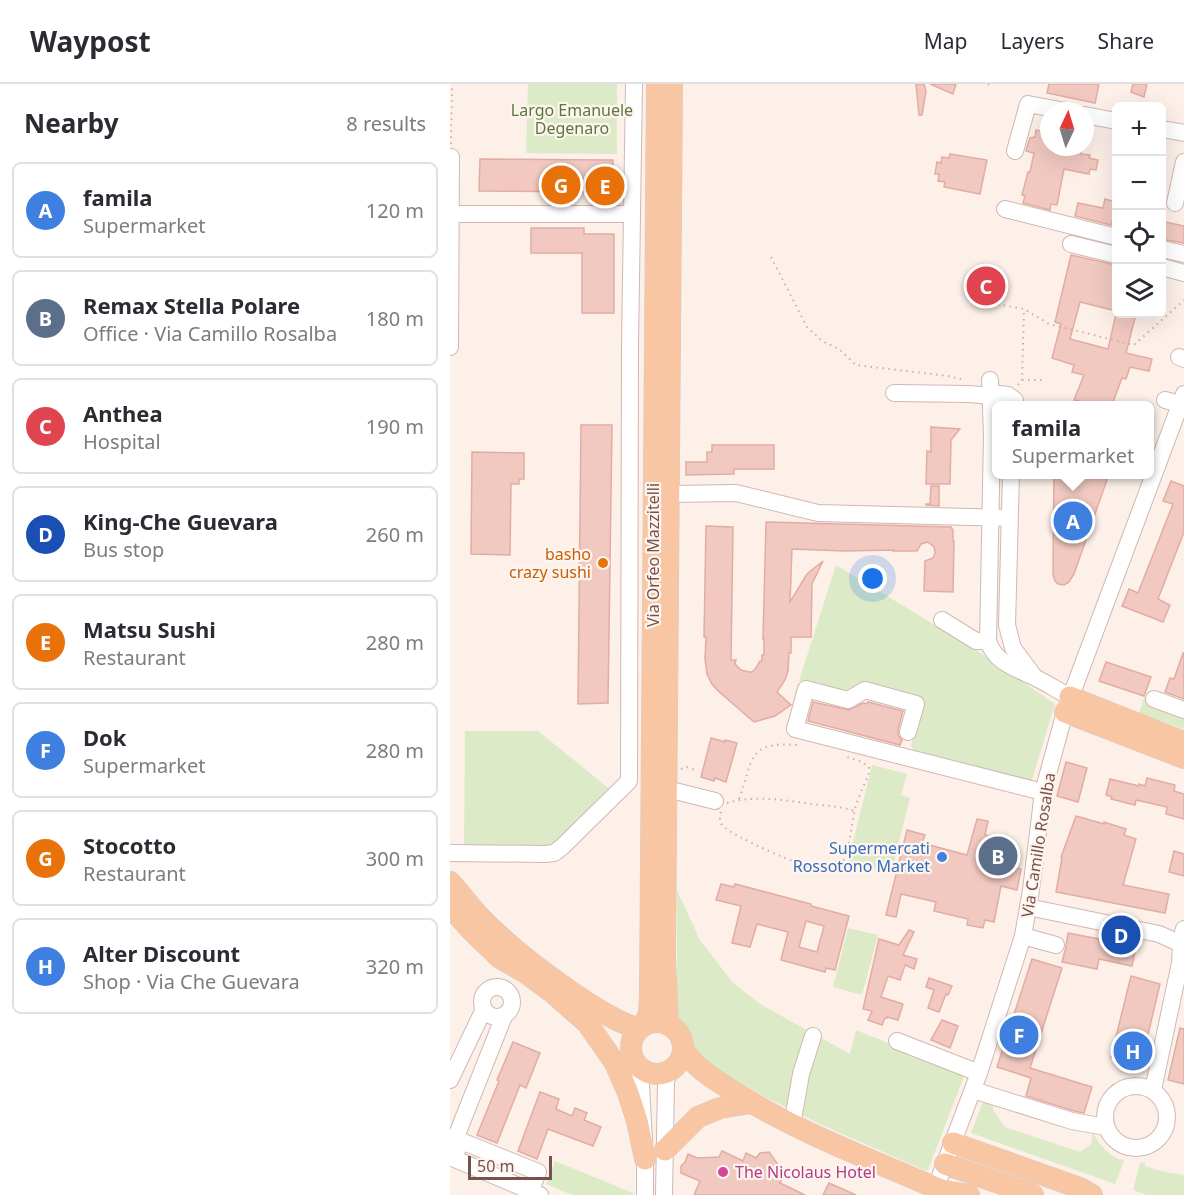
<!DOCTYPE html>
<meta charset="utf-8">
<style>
body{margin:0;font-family:"Noto Sans",sans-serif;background:#f2f2f3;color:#2b2b33}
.controls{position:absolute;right:18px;top:18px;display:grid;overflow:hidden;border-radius:9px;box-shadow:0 6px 24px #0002}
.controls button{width:54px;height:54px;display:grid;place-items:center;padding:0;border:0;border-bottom:2px solid #e1e1e2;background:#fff;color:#2b2b33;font:30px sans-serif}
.compass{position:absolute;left:590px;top:18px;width:54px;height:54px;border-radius:50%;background:#fff;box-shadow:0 6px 24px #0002;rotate:4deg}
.scale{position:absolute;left:18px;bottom:15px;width:84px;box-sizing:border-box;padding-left:6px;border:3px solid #76524d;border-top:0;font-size:16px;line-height:21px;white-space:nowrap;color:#76524d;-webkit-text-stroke:4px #fff5ef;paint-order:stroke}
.you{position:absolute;left:423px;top:495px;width:21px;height:21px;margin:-15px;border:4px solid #fff;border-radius:50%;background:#1a73e8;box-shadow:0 0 0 9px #1a73e833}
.badge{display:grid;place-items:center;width:39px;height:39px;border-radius:50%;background:#e35251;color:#fff;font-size:20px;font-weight:700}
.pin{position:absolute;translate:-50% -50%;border:3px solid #fff;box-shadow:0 2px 6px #0006}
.popup{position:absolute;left:542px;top:317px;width:162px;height:78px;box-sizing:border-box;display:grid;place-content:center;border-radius:9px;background:#fff;filter:drop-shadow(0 2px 4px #0005);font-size:20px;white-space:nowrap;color:#7c7c81}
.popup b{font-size:22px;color:#2b2b33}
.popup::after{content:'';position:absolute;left:50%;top:100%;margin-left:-12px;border:12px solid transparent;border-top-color:#fff}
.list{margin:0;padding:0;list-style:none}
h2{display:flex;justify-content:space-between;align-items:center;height:78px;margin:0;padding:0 24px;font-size:26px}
h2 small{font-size:20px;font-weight:400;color:#7c7c81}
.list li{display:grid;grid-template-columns:39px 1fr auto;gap:18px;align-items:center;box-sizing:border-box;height:96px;margin:0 12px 12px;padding:0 12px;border:2px solid #e1e1e2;border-radius:9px}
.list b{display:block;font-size:22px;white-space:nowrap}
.list p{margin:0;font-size:20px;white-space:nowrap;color:#7c7c81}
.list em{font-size:20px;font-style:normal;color:#7c7c81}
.icon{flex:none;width:33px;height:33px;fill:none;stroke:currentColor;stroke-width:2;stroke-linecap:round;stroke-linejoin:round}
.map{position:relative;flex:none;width:734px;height:1111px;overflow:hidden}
header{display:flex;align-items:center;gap:36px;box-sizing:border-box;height:84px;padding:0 30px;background:#fff;border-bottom:2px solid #e1e1e2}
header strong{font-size:28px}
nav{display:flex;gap:33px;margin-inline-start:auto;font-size:21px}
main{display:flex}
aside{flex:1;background:#fff}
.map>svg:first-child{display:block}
</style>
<header>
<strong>Waypost</strong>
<nav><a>Map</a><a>Layers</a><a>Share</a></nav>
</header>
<main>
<aside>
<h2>Nearby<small>8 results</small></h2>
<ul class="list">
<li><span class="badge" style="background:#3f7fe0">A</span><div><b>famila</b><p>Supermarket</p></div><em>120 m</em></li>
<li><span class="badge" style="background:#5c6f8a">B</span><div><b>Remax Stella Polare</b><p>Office · Via Camillo Rosalba</p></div><em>180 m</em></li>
<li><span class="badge" style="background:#e0444e">C</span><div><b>Anthea</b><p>Hospital</p></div><em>190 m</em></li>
<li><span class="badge" style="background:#1a4fb4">D</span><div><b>King-Che Guevara</b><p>Bus stop</p></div><em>260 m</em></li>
<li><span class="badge" style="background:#e8710a">E</span><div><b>Matsu Sushi</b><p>Restaurant</p></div><em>280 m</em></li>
<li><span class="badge" style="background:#3f7fe0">F</span><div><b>Dok</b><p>Supermarket</p></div><em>280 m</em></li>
<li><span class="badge" style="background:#e8710a">G</span><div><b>Stocotto</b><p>Restaurant</p></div><em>300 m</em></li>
<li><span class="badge" style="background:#3f7fe0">H</span><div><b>Alter Discount</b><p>Shop · Via Che Guevara</p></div><em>320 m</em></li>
</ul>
</aside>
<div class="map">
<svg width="734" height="1111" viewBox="0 0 734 1111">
<rect width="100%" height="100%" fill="#fcf0e9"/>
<g fill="#ddeac7">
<polygon points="78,0 167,0 167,70 76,69"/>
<polygon points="386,481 526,566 605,620 582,696 578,698 465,670 461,662 473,617 415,601 393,608 349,597"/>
<polygon points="694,614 734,628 734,645 689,629"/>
<polygon points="15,647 88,647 161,706 102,763 14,763"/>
<polygon points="422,681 457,690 451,711 460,714 441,790 398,779"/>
<path d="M227 806 250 856 283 899 310 920 400 970 406 946 515 990 478 1086 476 1087 372 1041 311 1011 248 974C242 966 244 958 240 949 238 943 233 938 227 933Z"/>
<polygon points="398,844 428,851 412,911 383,903"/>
<path d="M534 1015 543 1018V1026L555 1043 630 1068 641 1060 643 1049C650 1062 659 1072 674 1077L665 1100 521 1049Z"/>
<polygon points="105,1077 183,1109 183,1111 122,1111 96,1100"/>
<polygon points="695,1078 695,1082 715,1088 734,1091 734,1111 697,1111 683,1106 690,1079"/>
</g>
<g fill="#f1c9c1" stroke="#e3aca2" stroke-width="1.5" fill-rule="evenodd">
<polygon points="466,0 474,0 476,7 472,31 469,31"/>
<polygon points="480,0 506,0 503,10"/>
<polygon points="599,0 649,0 645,19 597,9"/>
<polygon points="683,0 697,0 694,13 681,8"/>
<polygon points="586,46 599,49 599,63 632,63 631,70 640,71 639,74 648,76 646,86 640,85 639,90 614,85 607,121 601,120 600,126 573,119 575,112 572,111 578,88 580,88 584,69 576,67 580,54 585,53"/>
<polygon points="500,70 537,76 530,110 494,103 495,98 488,97 489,90 485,90 487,78 491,79 492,73 499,74"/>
<polygon points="30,75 163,76 162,108 29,107"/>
<polygon points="655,115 666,118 666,139 662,138 661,141 625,132 628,119 653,124"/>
<polygon points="711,137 734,142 734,159 711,155"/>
<polygon points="81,144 134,144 134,150 164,150 164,229 132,229 132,169 81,169"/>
<polygon points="621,171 666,181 666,227 630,218 620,255 658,265 666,230 686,230 676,269 702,275 699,287 680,283 676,295 672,294 662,321 648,321 624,316 634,291 622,288 624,281 602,274 611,240 605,238"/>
<polygon points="131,341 162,341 158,619 128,620"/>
<polygon points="481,343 510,345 501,356 500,400 476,400 477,367 481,368"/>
<polygon points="262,361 324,361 324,385 284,385 284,390 236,391 236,378 257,378 257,368 262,368"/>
<polygon points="22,368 74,369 74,395 69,395 69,400 61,400 60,471 21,470"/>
<polygon points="604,390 659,390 624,490 619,498 614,501 608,500 605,497 603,491"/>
<polygon points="721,397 734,402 734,448 708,515 720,521 713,538 672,522 679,505 688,509 723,420 713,417"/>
<polygon points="481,402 489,402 489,422 476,421 476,420 480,420"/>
<polygon points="316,438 501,443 503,446 503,457 504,457 503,508 474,507 475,477 483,474 485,469 484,463 478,458 471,460 467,467 443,467 443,466 394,467 342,465 340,518 357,490 373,477 362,500 361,553 341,553 341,569 339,569 338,587 335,596 327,608 341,621 325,632 304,638 267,606 262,600 257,590 255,575 256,553 254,553 256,442 283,443 281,576 286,576 285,580 291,586 299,588 302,588 306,584 310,577 312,577 312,571 314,571 314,555 313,555"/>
<polygon points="733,569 734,569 734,615 715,608 720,594 724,595"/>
<polygon points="656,578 701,593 694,612 649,597"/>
<polygon points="363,618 399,626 413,619 417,620 418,618 453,627 448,646 448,651 452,656 450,661 358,637"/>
<polygon points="261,654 275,658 275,656 287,659 276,698 265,694 264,697 251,693"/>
<polygon points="616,678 637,684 628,718 607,712"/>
<polygon points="697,694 725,701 724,707 734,710 734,735 716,730 717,723 686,716 685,721 661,715 662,713 656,711 660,695 689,702 689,700 695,702"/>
<polygon points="626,732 654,740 654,738 676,745 674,751 686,755 673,801 719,810 715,829 606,808 612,774 611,773"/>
<polygon points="527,735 538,737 535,751 562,758 556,781 571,785 567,806 551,802 544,838 535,836 533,844 517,841 518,835 484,827 486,818 451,810 446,833 436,831 457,746 475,751 472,759 517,771"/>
<polygon points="724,767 734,770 734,792 719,788"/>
<path d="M271 800 284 803 285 800 361 820V822L399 832 385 886 376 884 375 888 331 876 338 848 307 840 300 863 282 859 291 822 266 816ZM356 837 374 842 367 868 349 863Z"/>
<polygon points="459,846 464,848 453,871 467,875 464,885 455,881 450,896 438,892 431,913 453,920 448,936 437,933 437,934 435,934 432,941 418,936 422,927 413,925 429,855 449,861"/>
<polygon points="618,849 686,862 682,882 649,875 647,885 612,878 616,863"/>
<polygon points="582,875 612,884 580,984 642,1003 634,1029 624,1027 576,1012 581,994 547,983"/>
<polygon points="681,892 710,900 691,980 661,973"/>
<polygon points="479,894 502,902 498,911 496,910 489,928 478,924 484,906 476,903"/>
<polygon points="492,936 508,942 500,964 481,956"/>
<polygon points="730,944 734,945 734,1000 718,996"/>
<polygon points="63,958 90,969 76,1004 70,1001 47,1059 27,1051 49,997 47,996"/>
<polygon points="90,1008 109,1015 106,1025 122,1032 125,1024 137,1029 134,1036 151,1043 143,1062 98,1045 87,1075 68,1067"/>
<polygon points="272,1067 293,1077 296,1069 306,1074 310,1069 319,1068 335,1090 330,1099 355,1111 244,1111 250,1097 231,1089 231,1082 235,1078 238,1070 247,1074 269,1073"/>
<polygon points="379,1099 406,1111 373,1111"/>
</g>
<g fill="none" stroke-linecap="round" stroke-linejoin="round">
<defs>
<g id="minor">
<polyline points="635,31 666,37"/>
<polyline points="712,45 734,49"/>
<polyline points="565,67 578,20 615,27"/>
<polyline points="725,119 734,78"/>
<polyline points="555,125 666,153"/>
<polyline points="1,130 182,130"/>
<polyline points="621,160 666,171"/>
<polyline points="712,165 734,170"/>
<polyline points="712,183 734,189"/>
<polyline points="0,263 1,73"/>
<polyline points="729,273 734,275"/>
<path d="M540 296 542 352 538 557C544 577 564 584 582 592 595 598 607 606 620 613"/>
<polyline points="444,309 519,310 542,312 549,310 558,311 565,316"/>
<polyline points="715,316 730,320"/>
<polyline points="561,390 557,541 563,564 583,591"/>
<polyline points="219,410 286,409 368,429 559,434"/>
<polyline points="492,536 526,557 538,557"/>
<polyline points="704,615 734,626"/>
<polyline points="458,648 466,620 415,606 398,616 356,605 345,645 593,708"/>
<polyline points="217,705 265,717"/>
<polyline points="0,769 95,770 104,769 112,763 179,697 180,261 184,0"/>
<polyline points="578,823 709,850 729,859 734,863"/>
<polyline points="733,848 734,845"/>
<polyline points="573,852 606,861"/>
<circle cx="47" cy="918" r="15"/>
<polyline points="447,957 529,989"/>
<polyline points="190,983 195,1075 195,1111"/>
<polyline points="0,996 34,925"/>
<circle cx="686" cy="1033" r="31"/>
<polyline points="523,1006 622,1037 656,1043"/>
<polyline points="703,1006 730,879 731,861"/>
<polyline points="342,1041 351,990 363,952"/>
<polyline points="0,1068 54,932"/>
<polyline points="0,1073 90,1111"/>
<polyline points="4,1073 11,1057 88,1088 79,1111"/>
<polyline points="214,1111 216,998 219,987"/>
<polyline points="483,1111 529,989 573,852 581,806 593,708 615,628 734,310"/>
</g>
<g id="major">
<polyline points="620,613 734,658"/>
<polyline points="615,628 734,674"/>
<path d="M0 798C10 809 20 822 30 833 57 861 88 885 120 907 142 922 164 937 189 945"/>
<polyline points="0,823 22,847 50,874 76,889 103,909 137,939 165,979 178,1009 187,1037 195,1075"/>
<circle cx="207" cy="964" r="26"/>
<polyline points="194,941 199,929 200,910 207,0"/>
<polyline points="218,941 215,873 222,0"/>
<path d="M233 965C245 983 259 992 278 1004 342 1046 415 1073 486 1104L498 1108 519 1111"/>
<polyline points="503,1059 630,1104 642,1111"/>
<polyline points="215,1066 248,1033 270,1024 301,1019"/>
<polyline points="495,1080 583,1111"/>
</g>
</defs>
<use href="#minor" stroke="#d0b8b1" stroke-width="18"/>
<use href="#major" stroke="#d6cbca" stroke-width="22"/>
<g stroke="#d6aca4" stroke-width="2" stroke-dasharray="1.5 4.5" stroke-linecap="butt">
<polyline points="538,0 542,4"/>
<polyline points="1,60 2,0"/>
<polyline points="321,173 357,243 372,257 389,265 406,281 498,292 515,296"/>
<polyline points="530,217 574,225 599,240 684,261 734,216"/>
<polyline points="572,296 595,296"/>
<polyline points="568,301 572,296 574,225"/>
<polyline points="231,685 237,683 248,687"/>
<path d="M289 715C304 677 295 657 348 661"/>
<path d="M277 719C304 711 334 716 362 720 377 722 390 722 404 727"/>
<path d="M271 728C270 732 269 737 272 741 281 752 357 785 372 787 378 788 384 787 389 783 399 774 401 743 404 730 405 723 408 715 411 708 414 699 420 693 419 683L412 678 397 673"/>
</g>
<use href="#minor" stroke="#fff" stroke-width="16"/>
<use href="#major" stroke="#f9c6a3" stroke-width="21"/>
</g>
<circle fill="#e8710a" stroke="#fff5ef" stroke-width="2" cx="153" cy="479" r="6"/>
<circle fill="#3f7fe0" stroke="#fff5ef" stroke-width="2" cx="492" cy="773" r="6"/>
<circle fill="#d1479c" stroke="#fff5ef" stroke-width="2" cx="273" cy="1088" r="6"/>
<g text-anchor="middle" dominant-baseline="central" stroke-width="4.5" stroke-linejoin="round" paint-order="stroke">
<g font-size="16" fill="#5d7641" stroke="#fff5ef">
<text x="122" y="26">Largo Emanuele<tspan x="122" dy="18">Degenaro</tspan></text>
</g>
<g font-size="16" fill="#c56008" stroke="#fff5ef" text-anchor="end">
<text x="141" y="470">basho<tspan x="141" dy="18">crazy sushi</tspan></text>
</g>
<g font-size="16" fill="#76524d" stroke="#fff5ef">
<text transform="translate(203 471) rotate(-90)">Via Orfeo Mazzitelli</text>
<text transform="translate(588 761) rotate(-81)">Via Camillo Rosalba</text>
</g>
<g font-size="16" fill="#366cbe" stroke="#fff5ef" text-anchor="end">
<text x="480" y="764">Supermercati<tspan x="480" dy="18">Rossotono Market</tspan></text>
</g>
<g font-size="16" fill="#b23c85" stroke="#fff5ef" text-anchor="start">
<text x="285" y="1088">The Nicolaus Hotel</text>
</g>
</g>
</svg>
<div class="controls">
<button>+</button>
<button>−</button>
<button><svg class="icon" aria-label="locate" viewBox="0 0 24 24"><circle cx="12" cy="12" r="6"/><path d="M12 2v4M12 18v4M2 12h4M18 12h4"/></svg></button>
<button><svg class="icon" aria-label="layers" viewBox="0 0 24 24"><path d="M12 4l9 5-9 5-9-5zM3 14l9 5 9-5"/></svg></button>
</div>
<svg class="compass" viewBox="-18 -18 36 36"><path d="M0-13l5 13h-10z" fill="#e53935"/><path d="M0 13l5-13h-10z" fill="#7c7c81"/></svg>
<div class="scale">50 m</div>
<div class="you"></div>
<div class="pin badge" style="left:623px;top:437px;background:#3f7fe0">A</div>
<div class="popup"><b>famila</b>Supermarket</div>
<div class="pin badge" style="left:548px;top:772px;background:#5c6f8a">B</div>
<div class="pin badge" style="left:536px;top:202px;background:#e0444e">C</div>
<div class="pin badge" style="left:671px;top:851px;background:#1a4fb4">D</div>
<div class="pin badge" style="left:155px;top:102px;background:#e8710a">E</div>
<div class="pin badge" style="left:569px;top:951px;background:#3f7fe0">F</div>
<div class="pin badge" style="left:111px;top:101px;background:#e8710a">G</div>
<div class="pin badge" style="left:683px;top:967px;background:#3f7fe0">H</div>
</div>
</main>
